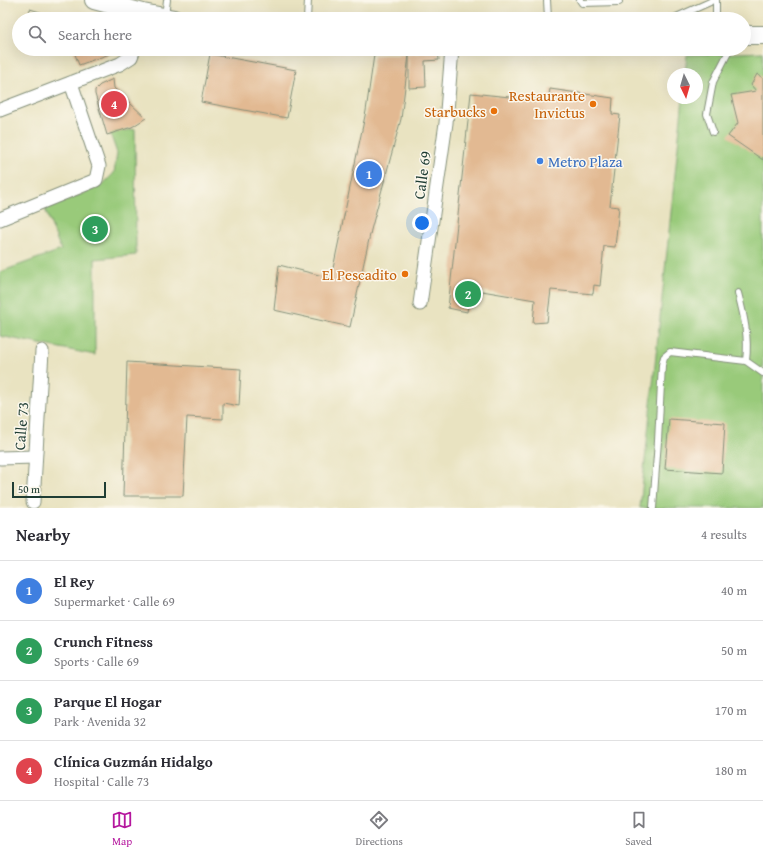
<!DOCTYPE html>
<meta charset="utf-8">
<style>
body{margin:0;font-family:"Gentium Book Plus",serif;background:#f2f2f3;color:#2b2b33}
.compass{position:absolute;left:667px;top:68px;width:36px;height:36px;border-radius:50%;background:#fff;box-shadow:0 4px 16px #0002;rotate:175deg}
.scale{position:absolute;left:12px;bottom:10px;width:94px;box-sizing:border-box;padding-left:4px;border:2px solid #1f3d34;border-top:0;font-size:11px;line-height:14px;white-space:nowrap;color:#1f3d34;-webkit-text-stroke:3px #fbf7ec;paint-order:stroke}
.you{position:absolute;left:422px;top:223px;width:14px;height:14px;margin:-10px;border:3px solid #fff;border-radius:50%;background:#1a73e8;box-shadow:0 0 0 6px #1a73e833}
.badge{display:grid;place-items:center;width:26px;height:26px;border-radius:50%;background:#b5179e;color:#fff;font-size:13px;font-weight:700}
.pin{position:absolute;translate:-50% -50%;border:2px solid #fff;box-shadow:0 1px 4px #0006}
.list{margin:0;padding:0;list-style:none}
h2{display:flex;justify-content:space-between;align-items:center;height:52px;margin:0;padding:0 16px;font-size:17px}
h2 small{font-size:13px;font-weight:400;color:#7c7c81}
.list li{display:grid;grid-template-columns:26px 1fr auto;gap:12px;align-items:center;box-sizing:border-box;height:60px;padding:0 16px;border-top:1px solid #e1e1e2}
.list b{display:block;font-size:15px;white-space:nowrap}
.list p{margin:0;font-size:13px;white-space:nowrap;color:#7c7c81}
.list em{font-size:13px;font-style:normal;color:#7c7c81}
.icon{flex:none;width:22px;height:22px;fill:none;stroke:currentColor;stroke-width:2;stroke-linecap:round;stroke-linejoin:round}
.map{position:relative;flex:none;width:763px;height:508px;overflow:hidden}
.search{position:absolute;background:#fff;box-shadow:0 4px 16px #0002;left:12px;right:12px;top:12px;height:44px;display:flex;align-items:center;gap:10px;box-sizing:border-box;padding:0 14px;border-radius:22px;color:#7c7c81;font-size:15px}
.sheet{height:292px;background:#fff}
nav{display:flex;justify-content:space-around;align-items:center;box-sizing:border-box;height:56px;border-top:1px solid #e1e1e2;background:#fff;font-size:11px;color:#7c7c81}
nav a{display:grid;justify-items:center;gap:2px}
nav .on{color:#b5179e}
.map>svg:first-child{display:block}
</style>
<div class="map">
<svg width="763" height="508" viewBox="0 0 763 508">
<rect width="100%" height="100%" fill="#fbf7ec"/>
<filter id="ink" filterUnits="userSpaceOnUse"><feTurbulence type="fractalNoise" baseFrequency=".025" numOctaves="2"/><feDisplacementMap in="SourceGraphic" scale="8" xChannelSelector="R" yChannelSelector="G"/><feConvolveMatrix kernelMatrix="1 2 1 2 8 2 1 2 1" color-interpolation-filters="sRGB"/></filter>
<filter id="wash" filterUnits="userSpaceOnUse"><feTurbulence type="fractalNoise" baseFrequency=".012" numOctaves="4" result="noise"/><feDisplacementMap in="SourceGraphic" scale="16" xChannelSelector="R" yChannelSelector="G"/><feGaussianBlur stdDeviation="0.9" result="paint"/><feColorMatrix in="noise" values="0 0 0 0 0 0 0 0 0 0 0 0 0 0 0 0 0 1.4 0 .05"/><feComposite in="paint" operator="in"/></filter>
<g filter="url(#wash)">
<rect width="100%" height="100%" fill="#e9e3c1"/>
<g fill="#99ca7a" stroke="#5c8457">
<polygon points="763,52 763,508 640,508 683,98 697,98 697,74 685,74 687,55"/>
<polygon points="135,129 136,255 95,259 95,355 0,336 0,272 61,250 45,209 101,186 114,173 117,153 110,133"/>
</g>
<g id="blocks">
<g fill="#e2b992">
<polygon points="30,9 53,16 53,19 28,19"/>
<polygon points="73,49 118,49 118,51 79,65"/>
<polygon points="438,51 439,60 425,61 426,87 409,88 409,55"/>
<polygon points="210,54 296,70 287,118 201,102"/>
<polygon points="374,55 409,55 401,119 371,230 350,327 274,310 279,265 331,278 366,111"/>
<polygon points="757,74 763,78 763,160 728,136 738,123 731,95 756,91 751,85"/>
<polygon points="113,79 114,88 146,118 132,127 107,135 95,94 95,90 100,85"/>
<polygon points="550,89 613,98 612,114 620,115 610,206 619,207 615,247 604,246 600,286 594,285 593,294 551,290 547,322 533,323 535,300 482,291 482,295 470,293 467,312 448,308 471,93 548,101"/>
<polygon points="127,362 241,369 239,406 223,403 223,419 187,417 183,496 123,496"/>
<polygon points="669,419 725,423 722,473 665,469"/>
</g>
</g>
</g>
<g filter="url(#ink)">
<use href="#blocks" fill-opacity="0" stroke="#84907a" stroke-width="1"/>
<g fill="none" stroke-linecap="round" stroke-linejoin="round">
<defs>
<g id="lane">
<polyline points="547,0 548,19"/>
<polyline points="580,0 582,3 619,2"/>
<polyline points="716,0 716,19"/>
<polyline points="165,16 167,0"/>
<polyline points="307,19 308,0"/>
<polyline points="672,19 710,2 712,0"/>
<polyline points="713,132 707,114 713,82 730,49"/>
<path d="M738 293C744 316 749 337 746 361"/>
<polyline points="653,508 658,441 662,365 664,357 670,352 746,361 763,373"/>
</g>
<g id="street">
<polyline points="0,110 120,64 131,57 134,49"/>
<polyline points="0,219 96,180 99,166 71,83"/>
<polyline points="420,304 446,123 452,49"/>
<polyline points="0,458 35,457"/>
<polyline points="33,502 42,351"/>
</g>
<g id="secondary">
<polyline points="94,0 143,13 174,19"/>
<polyline points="744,35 763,35"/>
</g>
</defs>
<use href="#lane" stroke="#84907a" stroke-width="8"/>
<use href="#street" stroke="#84907a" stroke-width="15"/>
<use href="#secondary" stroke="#84907a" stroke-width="20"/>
<use href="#lane" stroke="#fff" stroke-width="6"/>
<use href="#street" stroke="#fff" stroke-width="13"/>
<use href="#secondary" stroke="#fff" stroke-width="18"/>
</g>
</g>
<g fill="#e8710a" stroke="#fbf7ec" stroke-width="1.5">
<circle cx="593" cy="104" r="4"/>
<circle cx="494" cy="111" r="4"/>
<circle cx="405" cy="274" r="4"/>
</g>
<circle fill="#3f7fe0" stroke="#fbf7ec" stroke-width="1.5" cx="540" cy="161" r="4"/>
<g text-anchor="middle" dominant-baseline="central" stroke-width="3" stroke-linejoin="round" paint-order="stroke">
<g font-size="15" fill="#c56008" stroke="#fbf7ec" text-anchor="end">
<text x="585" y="95">Restaurante<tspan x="585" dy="17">Invictus</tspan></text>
<text x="486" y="111">Starbucks</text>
<text x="397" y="274">El Pescadito</text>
</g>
<g font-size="15" fill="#366cbe" stroke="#fbf7ec" text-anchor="start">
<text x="548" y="161">Metro Plaza</text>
</g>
<g font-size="15" fill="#1f3d34" stroke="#fbf7ec">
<text transform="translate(422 175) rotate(-82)">Calle 69</text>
<text transform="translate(21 426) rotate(-86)">Calle 73</text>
</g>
</g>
</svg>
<svg class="compass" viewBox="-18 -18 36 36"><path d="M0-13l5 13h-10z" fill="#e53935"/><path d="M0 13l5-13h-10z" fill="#7c7c81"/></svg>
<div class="scale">50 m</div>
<div class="you"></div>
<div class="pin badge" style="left:369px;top:174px;background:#3f7fe0">1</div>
<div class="pin badge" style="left:468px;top:294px;background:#2e9e5b">2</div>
<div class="pin badge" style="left:95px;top:229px;background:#2e9e5b">3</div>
<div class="pin badge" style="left:114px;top:104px;background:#e0444e">4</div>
<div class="search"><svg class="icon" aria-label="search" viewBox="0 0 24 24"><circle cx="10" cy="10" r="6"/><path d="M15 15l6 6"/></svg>Search here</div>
</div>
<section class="sheet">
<h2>Nearby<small>4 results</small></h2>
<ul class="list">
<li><span class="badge" style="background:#3f7fe0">1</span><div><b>El Rey</b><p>Supermarket · Calle 69</p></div><em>40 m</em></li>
<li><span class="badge" style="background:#2e9e5b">2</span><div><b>Crunch Fitness</b><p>Sports · Calle 69</p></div><em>50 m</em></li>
<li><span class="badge" style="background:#2e9e5b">3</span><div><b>Parque El Hogar</b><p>Park · Avenida 32</p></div><em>170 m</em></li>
<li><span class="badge" style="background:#e0444e">4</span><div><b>Clínica Guzmán Hidalgo</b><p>Hospital · Calle 73</p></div><em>180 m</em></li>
</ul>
</section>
<nav>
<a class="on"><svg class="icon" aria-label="map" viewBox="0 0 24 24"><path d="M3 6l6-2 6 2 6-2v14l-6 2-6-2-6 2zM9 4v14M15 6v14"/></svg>Map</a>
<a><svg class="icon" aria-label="directions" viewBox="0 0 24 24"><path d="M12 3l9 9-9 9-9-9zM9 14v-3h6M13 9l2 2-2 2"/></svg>Directions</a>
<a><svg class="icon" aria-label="saved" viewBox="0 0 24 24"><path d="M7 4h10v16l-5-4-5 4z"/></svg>Saved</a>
</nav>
